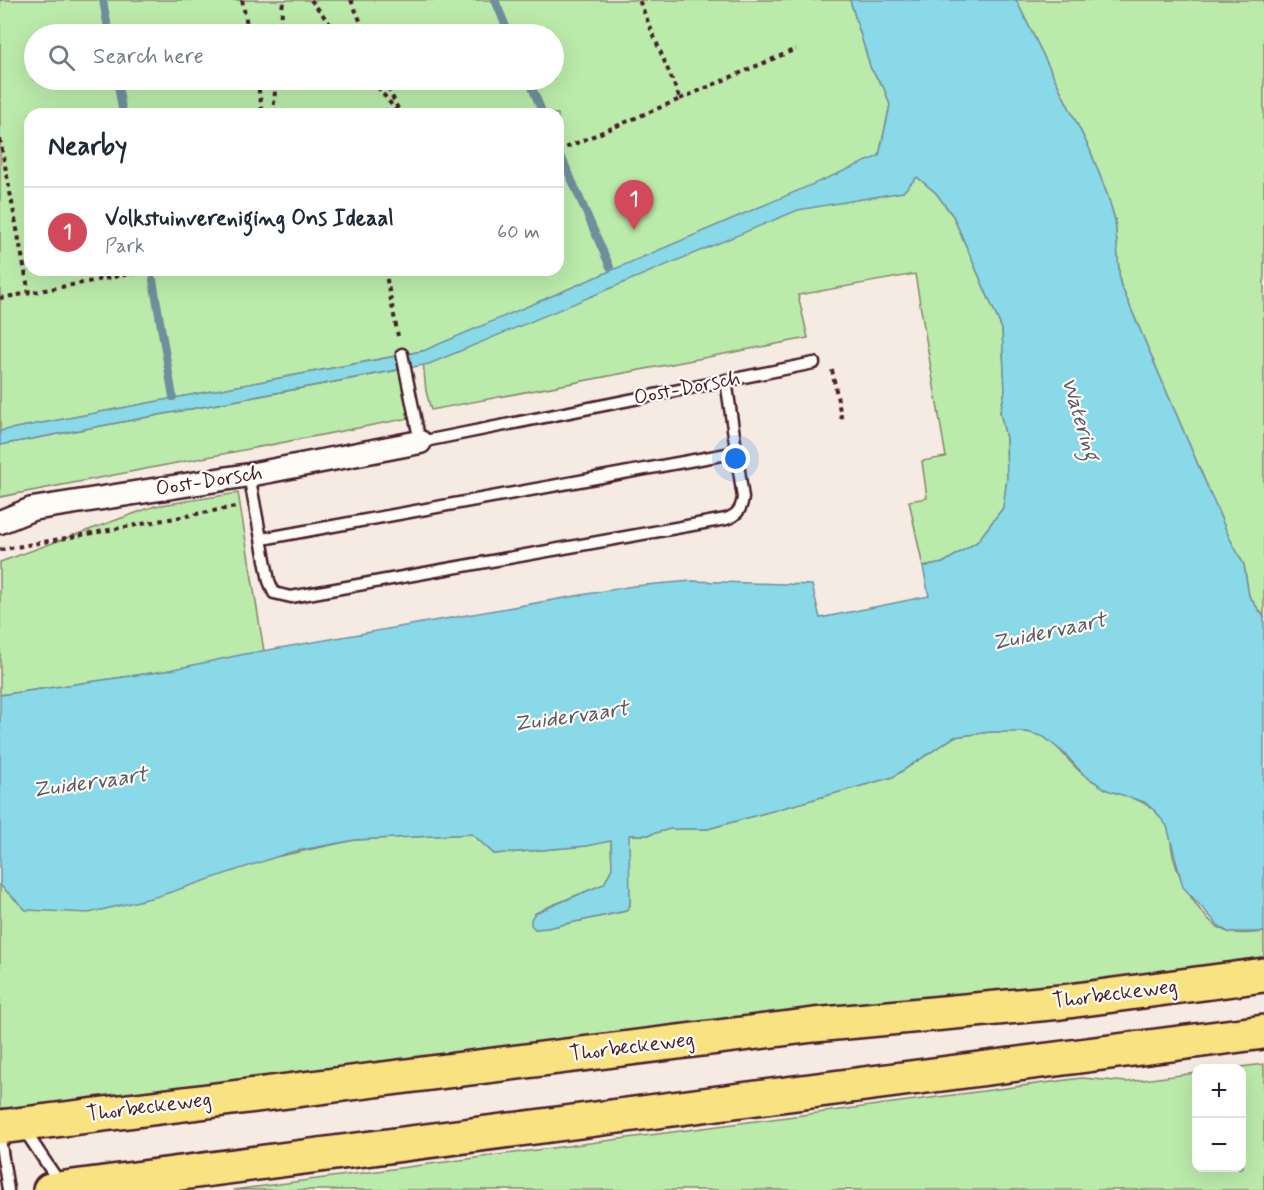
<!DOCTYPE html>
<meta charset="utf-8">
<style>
body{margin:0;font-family:Mynerve,sans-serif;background:#f2f2f3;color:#1f2937}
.controls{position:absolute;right:18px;bottom:18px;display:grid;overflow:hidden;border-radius:12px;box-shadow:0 6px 24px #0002}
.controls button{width:54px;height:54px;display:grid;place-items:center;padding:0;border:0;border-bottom:2px solid #e0e1e3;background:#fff;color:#1f2937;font:30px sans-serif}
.you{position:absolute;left:736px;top:459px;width:21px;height:21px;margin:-15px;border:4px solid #fff;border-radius:50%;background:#1a73e8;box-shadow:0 0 0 9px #1a73e833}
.badge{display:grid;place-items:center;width:39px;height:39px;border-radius:50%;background:#d1495b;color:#fff;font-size:20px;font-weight:700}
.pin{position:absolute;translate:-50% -50px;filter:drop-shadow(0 2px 3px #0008)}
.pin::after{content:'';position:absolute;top:32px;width:21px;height:18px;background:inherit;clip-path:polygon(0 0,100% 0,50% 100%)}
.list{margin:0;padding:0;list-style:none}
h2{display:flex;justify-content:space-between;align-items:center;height:78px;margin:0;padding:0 24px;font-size:26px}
h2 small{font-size:20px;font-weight:400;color:#747a83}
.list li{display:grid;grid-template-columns:39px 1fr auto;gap:18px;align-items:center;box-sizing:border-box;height:90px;padding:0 24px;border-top:2px solid #e0e1e3}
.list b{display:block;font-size:22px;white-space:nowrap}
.list p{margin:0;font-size:20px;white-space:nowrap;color:#747a83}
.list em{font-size:20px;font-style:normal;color:#747a83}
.icon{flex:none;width:33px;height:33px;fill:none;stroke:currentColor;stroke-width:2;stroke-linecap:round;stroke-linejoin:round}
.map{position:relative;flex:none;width:1264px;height:1190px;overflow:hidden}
.search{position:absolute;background:#fff;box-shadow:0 6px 24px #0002;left:24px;top:24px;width:540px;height:66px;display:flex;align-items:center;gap:15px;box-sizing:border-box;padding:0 21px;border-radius:33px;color:#747a83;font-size:22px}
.panel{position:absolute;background:#fff;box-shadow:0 6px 24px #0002;left:24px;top:108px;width:540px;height:168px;border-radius:18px}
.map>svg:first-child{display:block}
</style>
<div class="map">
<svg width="1264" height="1190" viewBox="0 0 1264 1190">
<rect width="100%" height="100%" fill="#f6ebe2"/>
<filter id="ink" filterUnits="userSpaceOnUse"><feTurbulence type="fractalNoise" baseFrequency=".0167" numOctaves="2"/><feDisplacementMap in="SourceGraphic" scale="12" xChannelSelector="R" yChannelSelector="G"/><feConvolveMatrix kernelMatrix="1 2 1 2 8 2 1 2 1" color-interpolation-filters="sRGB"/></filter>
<g filter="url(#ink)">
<g fill="#bbebab" stroke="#82856b" stroke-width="1.5" fill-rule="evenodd">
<path d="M0 0H850L871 69 884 88 890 105 879 156 902 191 917 177 936 193 953 216 1002 329 1005 391 1000 412 1006 438 1007 478 1003 508 977 542 943 563 923 567 909 501 927 498 922 461 946 457 915 274 798 295 808 338 431 410 426 391 422 351 0 431ZM34 34H554V80H34ZM30 114H558V270H30Z"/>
<polygon points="1016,0 1264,0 1264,617 1249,596 1244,565 1229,537 1120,283 1115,220 1107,194 1090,150"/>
<polygon points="404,369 415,417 0,497 0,445"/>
<polygon points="238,493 264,651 165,671 0,695 0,562 155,506"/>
<path d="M990 732C1007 732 1028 729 1044 737 1060 746 1069 763 1083 774 1108 796 1150 794 1167 825 1171 834 1171 847 1173 856 1180 882 1201 922 1228 932 1239 935 1253 933 1264 932V959L1259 962 1164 975 32 1107 0 1108V885L26 910 355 840 472 834 494 854 587 846 611 840 612 868 604 884 545 908 535 929 547 928 626 911 630 905 628 835H648L670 829H708L893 777 954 737Z"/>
<polygon points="1264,1064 1264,1190 233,1190 1082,1078 1127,1082 1196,1073 1196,1168 1242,1168 1242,1068 1232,1068"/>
</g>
<polygon fill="#8ad9e8" stroke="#708f9c" stroke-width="1.5" points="850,0 1016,0 1090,150 1107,194 1115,220 1120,283 1229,537 1244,565 1249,596 1264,617 1264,932 1228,932 1218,925 1183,887 1167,826 1155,811 1144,802 1107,790 1083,774 1065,754 1044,737 1027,732 990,732 954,737 893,777 708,829 670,829 648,835 629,835 630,905 626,911 547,928 535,929 531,925 531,919 535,913 604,884 612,868 611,841 587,846 494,854 472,834 355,840 291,852 159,896 89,913 26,910 0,885 0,695 165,671 245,654 633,586 692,581 812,585 820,618 929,596 923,567 943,563 977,542 1003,508 1007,478 1006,438 1000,412 1005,391 1002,329 953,216 936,193 917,177 903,192 798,210 429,364 0,445 0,431 423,351 879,156 890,105 884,88 871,69"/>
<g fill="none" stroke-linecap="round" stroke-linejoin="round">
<g stroke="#708f9c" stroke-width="8">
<polyline points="103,0 109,34"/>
<polyline points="495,0 509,34"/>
<polyline points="117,80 123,114"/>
<polyline points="529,80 543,114"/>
<polyline points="563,160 610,267"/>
<polyline points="153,280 173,397"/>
</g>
<defs>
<g id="service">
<polyline points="402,354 420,442 814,363"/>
<path d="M249 475 269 581 274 593 291 597 726 519C737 515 741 510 743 498L726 380"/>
<polyline points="262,539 738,452"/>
<polyline points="23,1128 61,1185"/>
<polyline points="0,1139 8,1190"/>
</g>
<polyline id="minor" points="0,522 32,509 249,475 420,442"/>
<g id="primary">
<polyline points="0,1127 814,1025 1061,1002 1264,975"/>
<polyline points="50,1190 1264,1032"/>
</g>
</defs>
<use href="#service" stroke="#4a1f2b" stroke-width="15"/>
<use href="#minor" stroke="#4a1f2b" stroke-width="27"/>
<use href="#primary" stroke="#4a1f2b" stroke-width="38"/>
<g stroke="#4a1f2b" stroke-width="4" stroke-dasharray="4.5 4.5" stroke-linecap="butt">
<polyline points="242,0 249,34"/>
<polyline points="311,0 338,34"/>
<polyline points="351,0 366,34"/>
<polyline points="280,34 283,0"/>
<polyline points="257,80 263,114"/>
<polyline points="372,80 399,114"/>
<polyline points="385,80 398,109"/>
<polyline points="680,99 796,49"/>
<polyline points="273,114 276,80"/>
<polyline points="0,139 29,293 151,270"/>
<polyline points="558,151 680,99 639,0"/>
<polyline points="385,270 398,336"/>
<polyline points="0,298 29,293"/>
<polyline points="832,370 842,421"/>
<polyline points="0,550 235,507"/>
</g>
<use href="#service" stroke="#fdfcf7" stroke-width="10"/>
<use href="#minor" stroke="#fdfcf7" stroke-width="22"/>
<use href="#primary" stroke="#f8e281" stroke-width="33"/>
</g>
</g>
<g text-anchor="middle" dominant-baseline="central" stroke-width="4.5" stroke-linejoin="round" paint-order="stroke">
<g font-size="21" fill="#4a1f2b" stroke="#fdfcf7">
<text transform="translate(687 388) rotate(-11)">Oost-Dorsch</text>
<text transform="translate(209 481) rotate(-9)">Oost-Dorsch</text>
<text transform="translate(1115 994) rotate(-7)">Thorbeckeweg</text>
<text transform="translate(632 1047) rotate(-7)">Thorbeckeweg</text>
<text transform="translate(149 1107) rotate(-7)">Thorbeckeweg</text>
</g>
<g font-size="22" font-style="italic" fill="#5d5764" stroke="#fdfcf7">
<text transform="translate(1080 419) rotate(73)">Watering</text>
<text transform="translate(1049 632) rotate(-12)">Zuidervaart</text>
<text transform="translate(571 717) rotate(-8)">Zuidervaart</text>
<text transform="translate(90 783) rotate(-8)">Zuidervaart</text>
</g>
</g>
</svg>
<div class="controls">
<button>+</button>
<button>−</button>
</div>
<div class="you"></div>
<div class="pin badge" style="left:634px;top:230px">1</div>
<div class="search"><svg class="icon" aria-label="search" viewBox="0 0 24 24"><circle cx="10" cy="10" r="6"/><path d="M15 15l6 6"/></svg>Search here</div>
<section class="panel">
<h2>Nearby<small></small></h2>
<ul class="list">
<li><span class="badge">1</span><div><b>Volkstuinvereniging Ons Ideaal</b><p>Park</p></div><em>60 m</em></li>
</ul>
</section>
</div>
